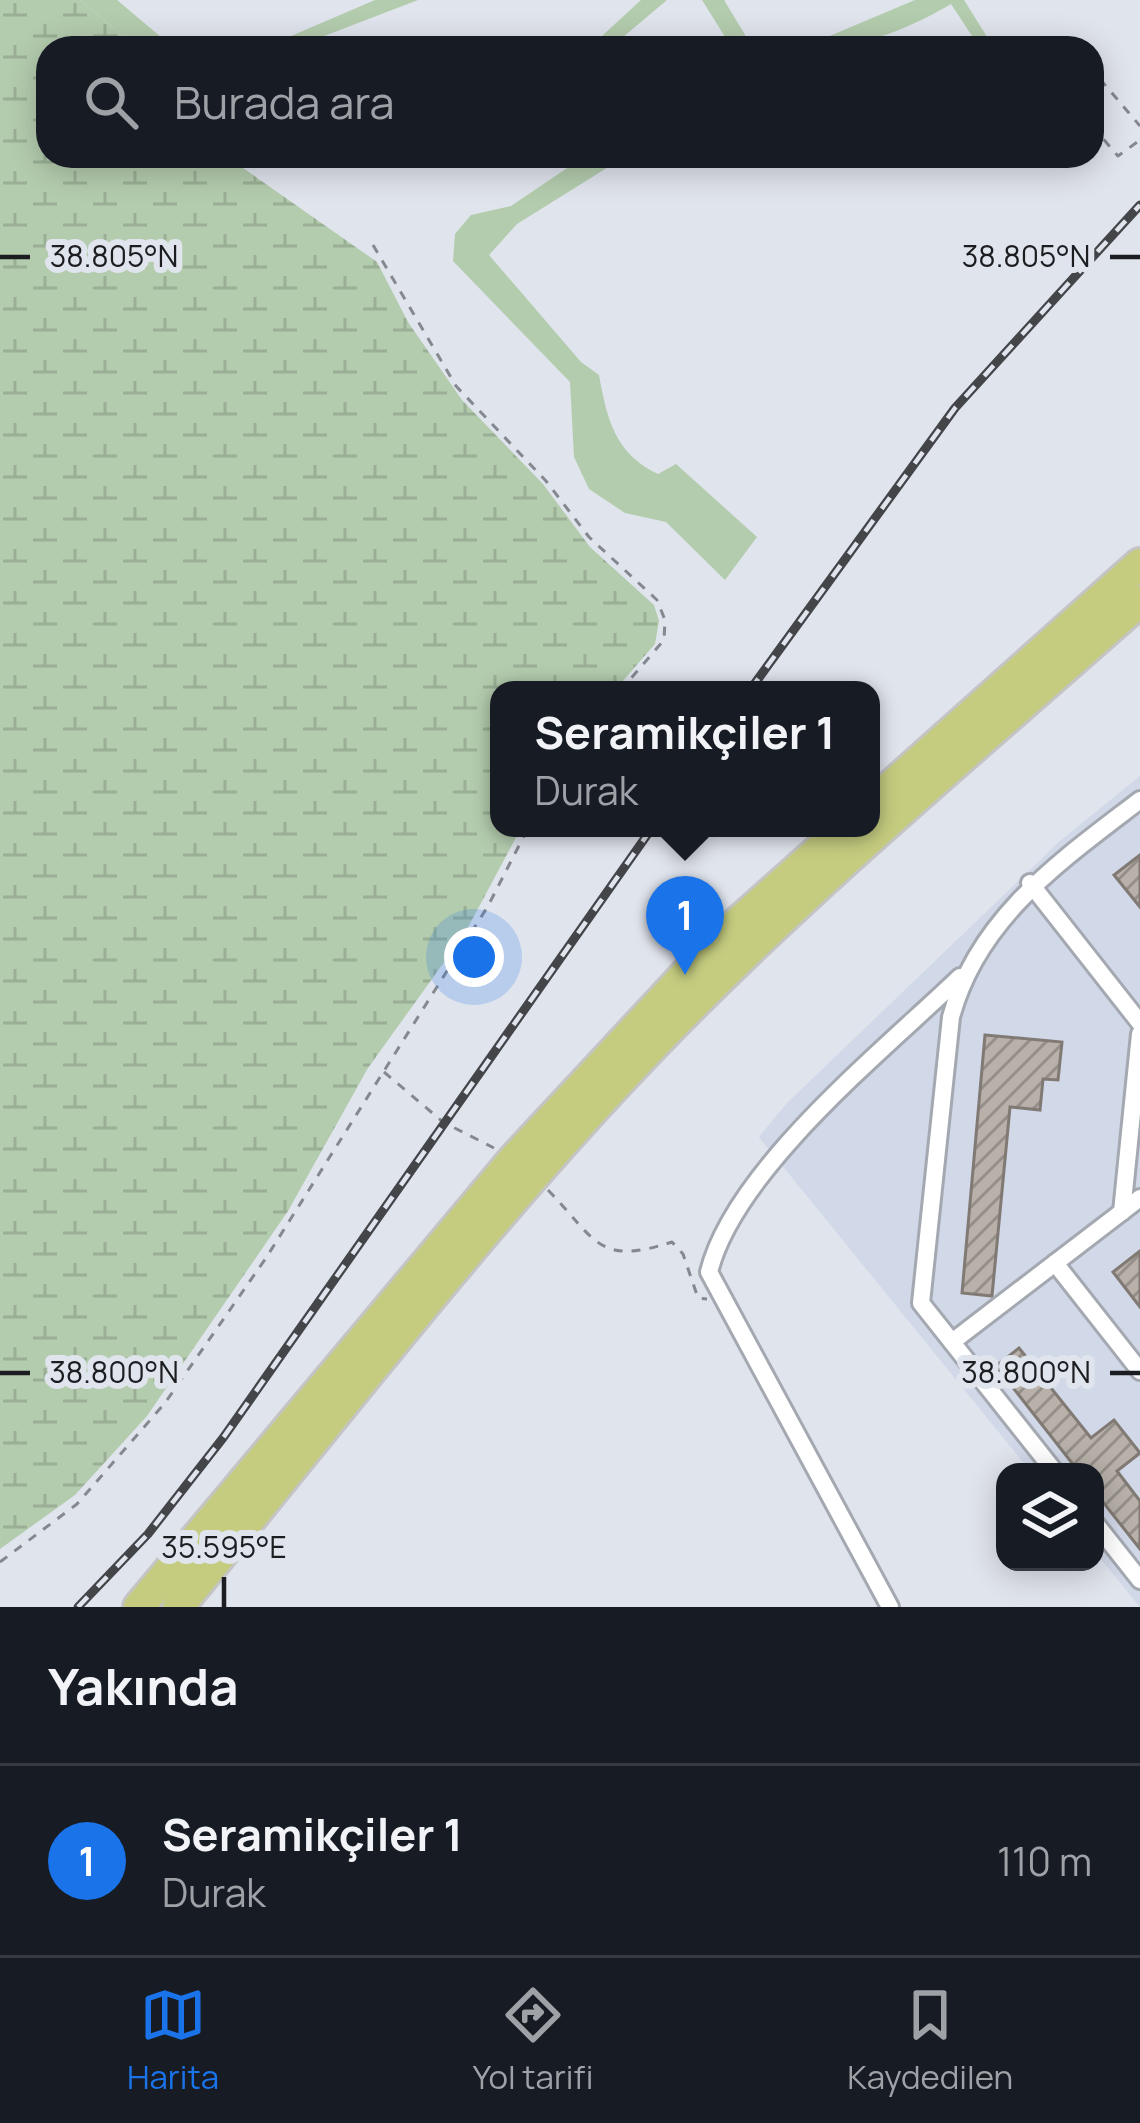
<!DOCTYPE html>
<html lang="tr">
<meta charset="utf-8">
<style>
body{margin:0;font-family:Manrope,sans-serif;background:#20242c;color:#f1f3f6}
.controls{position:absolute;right:36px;bottom:36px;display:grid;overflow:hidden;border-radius:24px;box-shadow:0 6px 30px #0003}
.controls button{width:108px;height:108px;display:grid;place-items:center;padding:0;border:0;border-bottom:3px solid #363941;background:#171b24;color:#f1f3f6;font:60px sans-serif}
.you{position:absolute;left:474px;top:957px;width:42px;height:42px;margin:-30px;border:9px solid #fff;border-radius:50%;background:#1a73e8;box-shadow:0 0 0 18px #1a73e833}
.badge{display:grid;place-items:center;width:78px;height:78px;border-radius:50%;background:#1a73e8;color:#fff;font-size:39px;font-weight:700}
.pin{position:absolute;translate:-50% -99px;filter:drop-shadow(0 3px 6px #0008)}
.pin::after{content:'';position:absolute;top:63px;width:42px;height:36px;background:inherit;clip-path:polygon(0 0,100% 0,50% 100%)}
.popup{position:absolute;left:490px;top:681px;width:390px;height:156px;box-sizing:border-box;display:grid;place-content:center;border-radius:24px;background:#171b24;filter:drop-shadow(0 3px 9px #0005);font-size:39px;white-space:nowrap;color:#9ea1a6}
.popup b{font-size:45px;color:#f1f3f6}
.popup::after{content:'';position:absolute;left:50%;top:100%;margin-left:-24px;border:24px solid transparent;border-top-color:#171b24}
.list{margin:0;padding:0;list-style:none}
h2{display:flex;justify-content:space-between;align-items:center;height:156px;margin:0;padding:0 48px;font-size:51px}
h2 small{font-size:39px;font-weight:400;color:#9ea1a6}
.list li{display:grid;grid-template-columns:78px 1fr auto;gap:36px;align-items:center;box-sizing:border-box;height:192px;padding:0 48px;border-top:3px solid #363941}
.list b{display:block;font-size:45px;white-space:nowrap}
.list p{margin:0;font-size:39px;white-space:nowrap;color:#9ea1a6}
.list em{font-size:39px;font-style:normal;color:#9ea1a6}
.icon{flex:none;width:66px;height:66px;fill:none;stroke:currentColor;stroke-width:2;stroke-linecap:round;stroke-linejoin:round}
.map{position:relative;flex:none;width:1140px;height:1607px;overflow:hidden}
.search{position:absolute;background:#171b24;box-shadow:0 6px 30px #0003;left:36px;right:36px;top:36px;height:132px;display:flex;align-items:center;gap:30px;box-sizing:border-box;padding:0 42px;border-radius:36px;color:#9ea1a6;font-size:45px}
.sheet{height:348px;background:#171b24}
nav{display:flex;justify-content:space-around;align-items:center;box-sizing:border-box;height:168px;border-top:3px solid #363941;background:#171b24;font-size:33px;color:#9ea1a6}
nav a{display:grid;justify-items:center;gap:6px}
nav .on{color:#1a73e8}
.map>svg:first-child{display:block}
</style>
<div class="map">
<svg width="1140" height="1607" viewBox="0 0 1140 1607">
<defs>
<pattern id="wetland-marsh" width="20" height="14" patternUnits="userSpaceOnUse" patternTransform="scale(3)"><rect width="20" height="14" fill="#b4ccae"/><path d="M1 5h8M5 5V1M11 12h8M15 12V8" fill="none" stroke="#9aaf95"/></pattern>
<pattern id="building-hatch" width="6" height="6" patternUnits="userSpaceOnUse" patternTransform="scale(3)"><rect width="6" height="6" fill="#b8b0a9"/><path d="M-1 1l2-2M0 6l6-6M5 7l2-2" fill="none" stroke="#958f89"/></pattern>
</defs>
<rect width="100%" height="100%" fill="#e0e4ed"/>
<polygon fill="#d1d8e8" points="1140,776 1140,1607 1095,1552 1095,1472 1031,1472 759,1137 787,1103 1060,841"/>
<g fill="#b4ccae">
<polygon points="80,0 117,0 174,48 137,48"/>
<polygon points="375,0 418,0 293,48 263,48"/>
<polygon points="641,0 667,0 610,48 589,48"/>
<polygon points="702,0 724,0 753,48 732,48"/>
<path d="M915 0H964L994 48H980L951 4C902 33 858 48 801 48Z"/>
<path d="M585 156H626L517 224 489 255 581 362 599 375C607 418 614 453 658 474L676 464 757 537 725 580 666 522 625 513 589 489 574 457 570 382 453 261 455 234 471 215 511 206Z"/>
</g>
<polygon fill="url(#wetland-marsh)" points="0,0 80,0 137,48 48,48 48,156 226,156 377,262 408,322 462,400 543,484 590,547 654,605 659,621 655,644 615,690 499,690 499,828 521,828 465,933 368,1068 288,1211 147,1416 75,1495 0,1549"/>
<g fill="url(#building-hatch)" stroke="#817a74" stroke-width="3">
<polygon points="1140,855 1140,907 1114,875"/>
<polygon points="985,1035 1062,1042 1058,1080 1043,1079 1040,1110 1010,1107 992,1296 962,1293"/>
<polygon points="1140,1251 1140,1307 1113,1272"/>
<polygon points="1019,1348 1091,1438 1114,1420 1140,1453 1117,1471 1140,1501 1140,1549 1095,1492 1095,1472 1079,1472 996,1366"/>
</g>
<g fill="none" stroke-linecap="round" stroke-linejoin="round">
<defs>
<g id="street">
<polyline points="1030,883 1140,1023"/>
<polyline points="1122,1212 1140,1034"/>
<polyline points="1055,1263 1140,1371"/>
<polyline points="952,1342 1140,1198"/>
<path d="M1055 1472 921 1303 951 1017C978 917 1062 860 1140 800"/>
<polyline points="1095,1523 1140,1580"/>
<path d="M890 1607 709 1272C734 1170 883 1051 960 977"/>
</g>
<g id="highway">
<polyline points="871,804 1140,564"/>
<polyline points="139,1607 514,1159 716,942 844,828"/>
<path d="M178 1607C326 1428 468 1242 627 1073 785 904 967 755 1140 601"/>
</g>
</defs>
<use href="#street" stroke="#a4a8b0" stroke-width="22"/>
<use href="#highway" stroke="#c4c4c5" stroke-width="36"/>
<g stroke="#85888f" stroke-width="3" stroke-dasharray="9 9" stroke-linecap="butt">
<polyline points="1100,79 1140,126"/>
<polyline points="1092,126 1118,156 1140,140"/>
<polyline points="373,245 456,386 546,481 589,537 657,600 665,620 664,640 621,690"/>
<polyline points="384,1072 443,1122 494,1148"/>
<path d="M548 1190C597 1241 598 1266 672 1242L683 1254 698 1298 707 1299"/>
<polyline points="0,1562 77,1504 165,1403 266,1258 488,906 528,828"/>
</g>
<use href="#street" stroke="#fff" stroke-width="16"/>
<use href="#highway" stroke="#c5cc7f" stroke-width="30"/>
<defs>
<g id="rail">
<polyline points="750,690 955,408 1140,205"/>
<polyline points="78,1607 148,1534 223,1438 652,828"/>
</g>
</defs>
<use href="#rail" stroke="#434549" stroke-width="9"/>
<use href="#rail" stroke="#e0e4ed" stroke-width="4.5" stroke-dasharray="14" stroke-linecap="butt"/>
</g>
<path fill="none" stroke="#1b1d20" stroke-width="4.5" d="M0 257H30M1110 257H1140M0 1373H30M1110 1373H1140M224 1577V1607"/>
<g font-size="30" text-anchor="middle" fill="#1b1d20" stroke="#e0e4ed" stroke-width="12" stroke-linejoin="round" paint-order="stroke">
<text x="114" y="267">38.805°N</text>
<text x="1026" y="267">38.805°N</text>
<text x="114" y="1383">38.800°N</text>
<text x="1026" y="1383">38.800°N</text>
<text x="224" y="1558">35.595°E</text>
</g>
</svg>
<div class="controls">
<button><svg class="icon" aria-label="layers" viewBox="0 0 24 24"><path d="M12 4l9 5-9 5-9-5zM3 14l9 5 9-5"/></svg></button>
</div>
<div class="you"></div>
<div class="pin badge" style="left:685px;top:975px">1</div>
<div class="popup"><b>Seramikçiler 1</b>Durak</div>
<div class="search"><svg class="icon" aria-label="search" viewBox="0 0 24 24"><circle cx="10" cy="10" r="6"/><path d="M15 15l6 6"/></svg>Burada ara</div>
</div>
<section class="sheet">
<h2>Yakında<small></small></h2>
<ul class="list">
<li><span class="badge">1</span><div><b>Seramikçiler 1</b><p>Durak</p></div><em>110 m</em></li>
</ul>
</section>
<nav>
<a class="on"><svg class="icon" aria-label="map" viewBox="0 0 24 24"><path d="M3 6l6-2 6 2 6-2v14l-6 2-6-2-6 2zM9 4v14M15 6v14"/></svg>Harita</a>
<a><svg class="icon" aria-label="directions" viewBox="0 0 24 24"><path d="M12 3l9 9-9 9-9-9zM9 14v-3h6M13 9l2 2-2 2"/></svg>Yol tarifi</a>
<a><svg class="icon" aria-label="saved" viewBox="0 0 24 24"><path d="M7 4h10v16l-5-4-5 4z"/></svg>Kaydedilen</a>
</nav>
